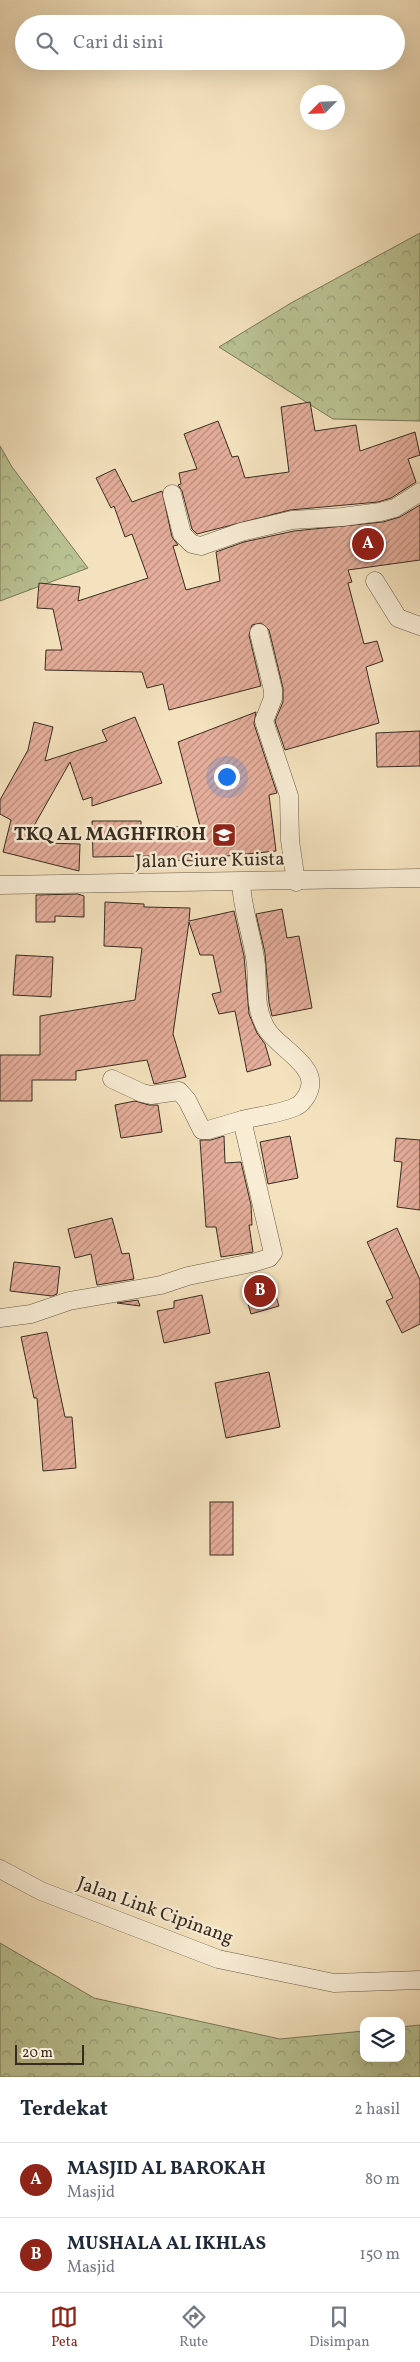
<!DOCTYPE html>
<html lang="id">
<style>
body{margin:0;font-family:Vollkorn,serif;background:#f2f2f3;color:#1f2937}
.controls{position:absolute;right:15px;bottom:15px;display:grid;overflow:hidden;border-radius:10px;box-shadow:0 5px 20px #0002}
.controls button{width:45px;height:45px;display:grid;place-items:center;padding:0;border:0;border-bottom:1px solid #e0e1e3;background:#fff;color:#1f2937;font:25px sans-serif}
.compass{position:absolute;left:300px;top:85px;width:45px;height:45px;border-radius:50%;background:#fff;box-shadow:0 5px 20px #0002;rotate:246deg}
.scale{position:absolute;left:15px;bottom:12px;width:69px;box-sizing:border-box;padding-left:5px;border:2px solid #382c21;border-top:0;font-size:14px;line-height:18px;white-space:nowrap;color:#382c21;-webkit-text-stroke:4px #f8ecd5;paint-order:stroke}
.you{position:absolute;left:226px;top:776px;width:18px;height:18px;margin:-12px;border:4px solid #fff;border-radius:50%;background:#1a73e8;box-shadow:0 0 0 8px #1a73e833}
.badge{display:grid;place-items:center;width:32px;height:32px;border-radius:50%;background:#8f2418;color:#fff;font-size:16px;font-weight:700}
.pin{position:absolute;translate:-50% -50%;border:2px solid #fff;box-shadow:0 1px 5px #0006}
.list{margin:0;padding:0;list-style:none}
h2{display:flex;justify-content:space-between;align-items:center;height:65px;margin:0;padding:0 20px;font-size:21px}
h2 small{font-size:16px;font-weight:400;color:#747a83}
.list li{display:grid;grid-template-columns:32px 1fr auto;gap:15px;align-items:center;box-sizing:border-box;height:75px;padding:0 20px;border-top:1px solid #e0e1e3}
.list b{display:block;font-size:19px;white-space:nowrap}
.list p{margin:0;font-size:16px;white-space:nowrap;color:#747a83}
.list em{font-size:16px;font-style:normal;color:#747a83}
.icon{flex:none;width:28px;height:28px;fill:none;stroke:currentColor;stroke-width:2;stroke-linecap:round;stroke-linejoin:round}
.map{position:relative;flex:none;width:420px;height:2077px;overflow:hidden}
.search{position:absolute;background:#fff;box-shadow:0 5px 20px #0002;left:15px;right:15px;top:15px;height:55px;display:flex;align-items:center;gap:12px;box-sizing:border-box;padding:0 18px;border-radius:28px;color:#747a83;font-size:19px}
.sheet{height:215px;background:#fff}
nav{display:flex;justify-content:space-around;align-items:center;box-sizing:border-box;height:70px;border-top:1px solid #e0e1e3;background:#fff;font-size:14px;color:#747a83}
nav a{display:grid;justify-items:center;gap:2px}
nav .on{color:#8f2418}
.map>svg:first-child{display:block}
</style>
<div class="map">
<svg width="420" height="2077" viewBox="0 0 420 2077">
<defs>
<pattern id="forest-crowns" width="20" height="18" patternUnits="userSpaceOnUse" patternTransform="scale(1.25)"><rect width="20" height="18" fill="#bac393"/><path d="M2 6a3 3 0 1 1 6 0M12 15a3 3 0 1 1 6 0" fill="none" stroke="#989f78"/></pattern>
<pattern id="building-hatch" width="6" height="6" patternUnits="userSpaceOnUse" patternTransform="scale(1.25)"><rect width="6" height="6" fill="#e5ae9b"/><path d="M-1 1l2-2M0 6l6-6M5 7l2-2" fill="none" stroke="#bb8e7e"/></pattern>
</defs>
<rect width="100%" height="100%" fill="#f4e2be"/>
<filter id="stains"><feTurbulence type="fractalNoise" baseFrequency=".004" numOctaves="4"/><feColorMatrix values="0 0 0 0 .2 0 0 0 0 .09 0 0 0 0 .02 0 0 0 .5 -.17"/></filter>
<radialGradient id="worn" r=".72"><stop offset=".6" stop-color="#630" stop-opacity="0"/><stop offset="1" stop-color="#630" stop-opacity=".3"/></radialGradient>
<g fill="url(#forest-crowns)" stroke="#79785a">
<polygon points="420,233 420,421 333,419 219,347 291,303"/>
<polygon points="0,446 12,467 88,568 0,601"/>
<polygon points="0,1943 94,1998 280,2039 364,2031 364,2058 401,2058 401,2027 420,2025 420,2077 0,2077"/>
</g>
<g fill="url(#building-hatch)" stroke="#382c21">
<polygon points="310,402 315,431 356,425 360,451 415,432 420,455 408,459 416,482 391,498 378,502 290,510 197,534 192,529 182,491 178,485 181,484 179,473 197,469 184,434 218,421 232,457 238,456 245,478 289,472 281,407"/>
<polygon points="115,469 132,502 162,491 172,537 178,545 173,546 186,590 220,581 216,552 244,542 294,531 383,522 400,517 420,505 420,560 348,570 352,582 348,583 364,644 377,641 383,661 366,667 379,723 285,750 275,721 283,702 283,688 269,630 261,623 252,625 249,635 261,686 169,710 163,684 147,688 142,672 45,670 46,650 62,650 53,609 37,608 39,583 80,587 78,601 148,578 132,534 125,537 114,506 111,508 96,478"/>
<polygon points="256,712 254,724 277,793 269,795 276,851 197,859 197,861 149,859 149,856 93,857 92,821 141,821 141,826 180,827 182,832 200,826 178,742"/>
<polygon points="135,717 162,783 92,806 92,797 83,800 70,762 31,831 48,836 46,843 80,844 79,871 3,852 11,820 0,814 0,800 28,750 34,722 53,727 45,761 107,741 102,730"/>
<polygon points="420,731 420,766 377,767 376,733"/>
<polygon points="78,894 84,896 84,917 55,916 55,922 36,922 36,895"/>
<polygon points="105,902 144,904 144,907 190,908 189,921 234,911 244,956 249,1014 257,1033 265,1044 271,1065 247,1072 235,1011 219,1014 212,994 221,992 213,955 200,955 189,922 173,1034 186,1077 154,1084 147,1060 76,1071 76,1080 32,1080 32,1101 0,1101 0,1055 40,1055 40,1016 135,1000 142,948 104,946"/>
<polygon points="282,909 287,938 299,936 312,1008 272,1016 269,1003 265,953 256,914"/>
<polygon points="16,955 53,957 51,997 13,995"/>
<polygon points="135,1101 149,1105 158,1105 162,1132 121,1138 115,1105"/>
<polygon points="224,1136 225,1163 241,1162 251,1205 252,1225 249,1225 253,1252 221,1257 216,1227 206,1227 200,1140 211,1140"/>
<polygon points="290,1136 298,1178 268,1184 260,1142"/>
<polygon points="396,1138 420,1140 420,1210 397,1207 402,1162 394,1161"/>
<polygon points="112,1218 122,1254 129,1253 134,1279 97,1285 91,1254 75,1258 68,1229"/>
<polygon points="397,1228 420,1280 420,1324 402,1333 386,1301 393,1298 367,1242"/>
<polygon points="14,1262 60,1267 57,1294 52,1296 10,1291"/>
<polygon points="271,1280 279,1306 251,1314 243,1286"/>
<polygon points="202,1295 210,1333 164,1343 157,1311 174,1308 174,1301"/>
<polygon points="138,1300 140,1306 117,1303"/>
<polygon points="47,1332 65,1417 72,1417 76,1468 43,1471 37,1398 34,1398 21,1337"/>
<polygon points="269,1372 280,1427 226,1438 215,1383"/>
<rect x="210" y="1502" width="23" height="53"/>
</g>
<g fill="none" stroke-linecap="round" stroke-linejoin="round">
<defs>
<g id="street">
<polyline points="172,494 182,534 192,544 201,546 241,532 292,520 342,517 380,512 395,508 420,492"/>
<polyline points="375,581 398,618 420,626"/>
<polyline points="259,633 273,690 273,698 264,721 289,796 290,840 296,882"/>
<polyline points="0,885 420,878"/>
<polyline points="112,1079 142,1093 151,1095 179,1091 187,1100 202,1130 208,1130 242,1120"/>
<path d="M0 1318 31 1314 69 1301 161 1285 188 1276 256 1262 269 1258 273 1253 242 1120C258 1116 284 1113 297 1106 303 1103 309 1093 310 1087 315 1064 276 1046 266 1028 254 1007 258 987 256 965 253 937 242 910 241 882"/>
<polyline points="0,1869 41,1891 218,1959 334,1983 420,1980"/>
</g>
</defs>
<use href="#street" stroke="#675a48" stroke-width="19"/>
<use href="#street" stroke="#f8ecd5" stroke-width="18"/>
</g>
<defs>
<symbol id="school-square" viewBox="-11 -11 22 22"><rect x="-9" y="-9" width="18" height="18" rx="4" fill="#8f2418" stroke="#f8ecd5"/><path d="M0-5L7-2L0 1L-7-2ZM-4 1L0 2.5L4 1V4Q0 6-4 4Z" fill="#fff"/></symbol>
</defs>
<g fill-rule="evenodd">
<use href="#school-square" x="210" y="821" width="28" height="28"/>
</g>
<g text-anchor="middle" dominant-baseline="central" stroke-width="5" stroke-linejoin="round" paint-order="stroke">
<g font-size="19" font-weight="bold" fill="#382c21" stroke="#f8ecd5" text-anchor="end">
<text x="206" y="835">TKQ AL MAGHFIROH</text>
</g>
<g font-size="19" fill="#382c21" stroke="#f8ecd5">
<text transform="translate(210 861) rotate(-1)">Jalan Ciure Kuista</text>
<text transform="translate(155 1911) rotate(20)">Jalan Link Cipinang</text>
</g>
</g>
<rect width="100%" height="100%" filter="url(#stains)"/>
<rect width="100%" height="100%" fill="url(#worn)"/>
</svg>
<div class="controls">
<button><svg class="icon" aria-label="layers" viewBox="0 0 24 24"><path d="M12 4l9 5-9 5-9-5zM3 14l9 5 9-5"/></svg></button>
</div>
<svg class="compass" viewBox="-18 -18 36 36"><path d="M0-13l5 13h-10z" fill="#e53935"/><path d="M0 13l5-13h-10z" fill="#747a83"/></svg>
<div class="scale">20 m</div>
<div class="you"></div>
<div class="pin badge" style="left:368px;top:544px">A</div>
<div class="pin badge" style="left:260px;top:1291px">B</div>
<div class="search"><svg class="icon" aria-label="search" viewBox="0 0 24 24"><circle cx="10" cy="10" r="6"/><path d="M15 15l6 6"/></svg>Cari di sini</div>
</div>
<section class="sheet">
<h2>Terdekat<small>2 hasil</small></h2>
<ul class="list">
<li><span class="badge">A</span><div><b>MASJID AL BAROKAH</b><p>Masjid</p></div><em>80 m</em></li>
<li><span class="badge">B</span><div><b>MUSHALA AL IKHLAS</b><p>Masjid</p></div><em>150 m</em></li>
</ul>
</section>
<nav>
<a class="on"><svg class="icon" aria-label="map" viewBox="0 0 24 24"><path d="M3 6l6-2 6 2 6-2v14l-6 2-6-2-6 2zM9 4v14M15 6v14"/></svg>Peta</a>
<a><svg class="icon" aria-label="directions" viewBox="0 0 24 24"><path d="M12 3l9 9-9 9-9-9zM9 14v-3h6M13 9l2 2-2 2"/></svg>Rute</a>
<a><svg class="icon" aria-label="saved" viewBox="0 0 24 24"><path d="M7 4h10v16l-5-4-5 4z"/></svg>Disimpan</a>
</nav>
